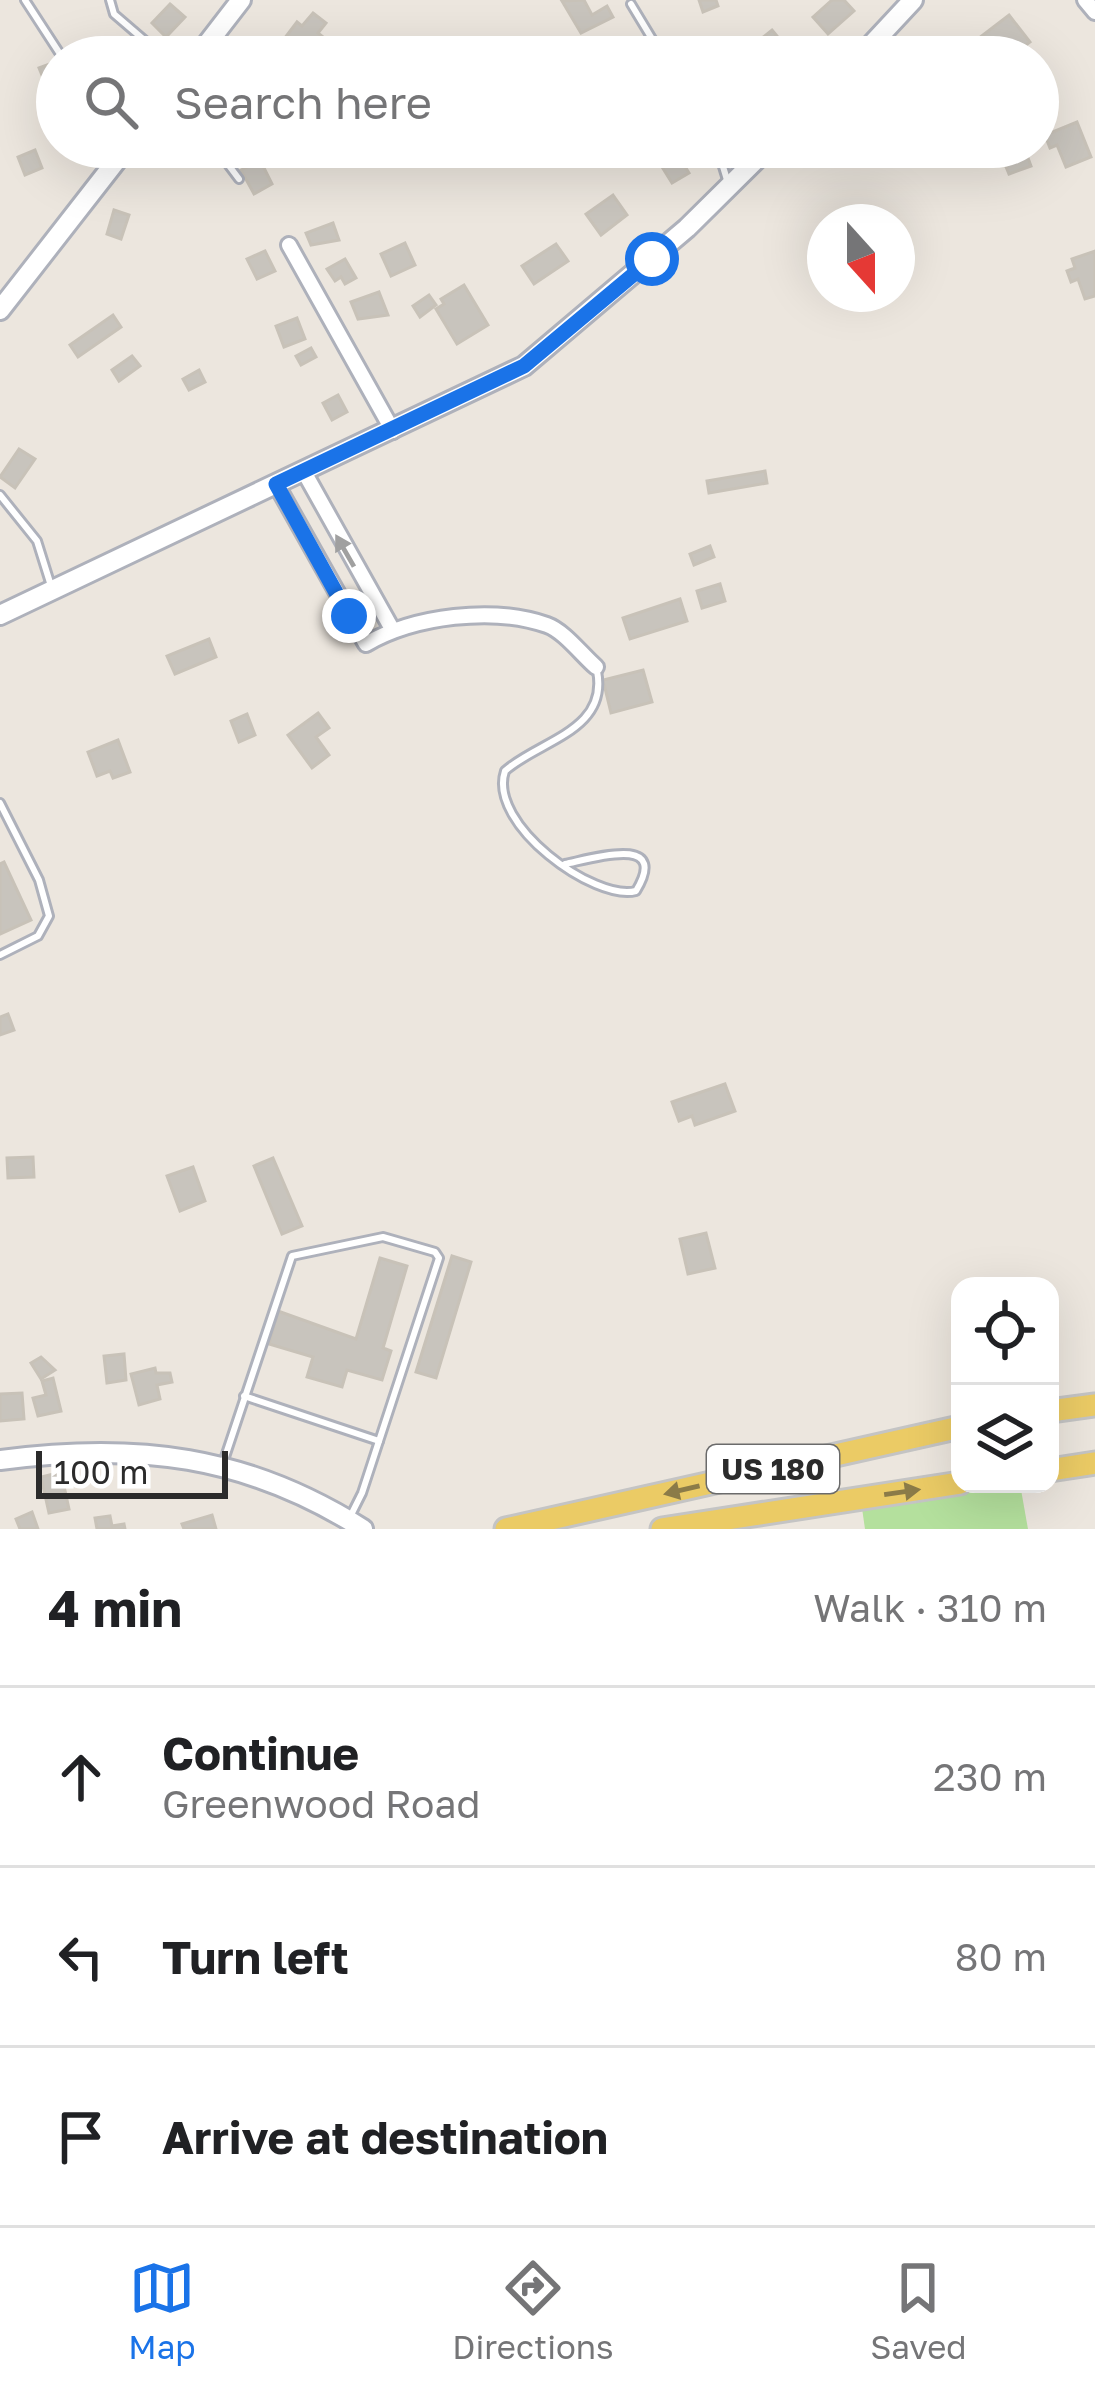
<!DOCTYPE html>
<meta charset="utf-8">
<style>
body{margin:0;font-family:"Golos Text",sans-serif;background:#f6f6f6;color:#202124}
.controls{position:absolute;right:36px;bottom:36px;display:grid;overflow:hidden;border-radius:24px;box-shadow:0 12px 48px #0002}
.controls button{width:108px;height:108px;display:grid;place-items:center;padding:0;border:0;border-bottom:3px solid #e0e0e0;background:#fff;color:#202124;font:60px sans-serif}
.compass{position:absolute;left:807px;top:204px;width:108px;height:108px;border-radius:50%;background:#fff;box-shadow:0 12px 48px #0002;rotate:159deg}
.scale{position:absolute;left:36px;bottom:30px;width:192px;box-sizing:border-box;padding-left:12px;border:6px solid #2b2b2b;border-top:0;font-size:33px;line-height:42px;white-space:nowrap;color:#2b2b2b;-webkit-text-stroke:9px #fff;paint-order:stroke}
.stop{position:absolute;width:36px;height:36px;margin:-27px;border:9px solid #1a73e8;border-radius:50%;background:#fff}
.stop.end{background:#1a73e8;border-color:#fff;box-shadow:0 3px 12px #0008}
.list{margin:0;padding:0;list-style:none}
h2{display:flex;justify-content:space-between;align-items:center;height:156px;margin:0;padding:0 48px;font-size:51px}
h2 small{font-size:39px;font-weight:400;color:#757577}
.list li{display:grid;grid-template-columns:78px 1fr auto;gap:36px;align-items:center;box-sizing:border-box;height:180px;padding:0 48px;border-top:3px solid #e0e0e0}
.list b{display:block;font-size:45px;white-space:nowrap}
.list p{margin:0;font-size:39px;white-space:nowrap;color:#757577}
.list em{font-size:39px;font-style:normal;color:#757577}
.icon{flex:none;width:66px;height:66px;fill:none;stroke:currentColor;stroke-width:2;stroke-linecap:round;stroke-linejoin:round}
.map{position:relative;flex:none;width:1095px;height:1529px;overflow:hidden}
.search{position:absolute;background:#fff;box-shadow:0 12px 48px #0002;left:36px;right:36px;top:36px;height:132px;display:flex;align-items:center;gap:30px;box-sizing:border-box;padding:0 42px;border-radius:66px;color:#757577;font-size:45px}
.sheet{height:696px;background:#fff}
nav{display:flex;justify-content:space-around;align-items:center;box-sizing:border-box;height:168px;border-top:3px solid #e0e0e0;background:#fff;font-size:33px;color:#757577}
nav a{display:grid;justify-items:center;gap:6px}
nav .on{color:#1a73e8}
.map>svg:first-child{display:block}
</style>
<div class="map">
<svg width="1095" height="1529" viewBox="0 0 1095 1529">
<rect width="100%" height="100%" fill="#ece6de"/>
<polygon fill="#b4e09d" points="1020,1484 1028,1529 865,1529 862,1508"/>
<g fill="#c8c4bd" stroke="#c8c2b8" stroke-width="3">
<polygon points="584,0 592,15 607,6 613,17 581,33 562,1"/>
<polygon points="699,0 716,0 718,6 703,12"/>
<polygon points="832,0 844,0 854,11 828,34 813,17"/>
<polygon points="170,4 185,17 166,37 152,23"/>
<polygon points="313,13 326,23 318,33 323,37 307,57 297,49 291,57 278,47 297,22 302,26"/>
<polygon points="1009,15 1030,42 1012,56 1001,41 989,51 979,38"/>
<polygon points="772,30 790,52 757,57 750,48"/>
<polygon points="120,39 136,50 131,57 112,51"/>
<polygon points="101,41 107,57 69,57 68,54"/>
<polygon points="50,64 57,80 57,112 39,68"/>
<polygon points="1077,122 1091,157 1066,167 1057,145 1050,148 1045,135"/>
<polygon points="665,147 673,147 689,173 672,183 654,154"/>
<polygon points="1013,147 1024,147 1031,166 1009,174 1000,152"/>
<polygon points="35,150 42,168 25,175 18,157"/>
<polygon points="260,160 272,184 254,194 241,170"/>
<polygon points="613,195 627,215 601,235 586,214"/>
<polygon points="114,210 129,215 121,239 107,234"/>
<polygon points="333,223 339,240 311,245 306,233"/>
<polygon points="405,243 415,265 391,276 381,254"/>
<polygon points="556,244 568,261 534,284 522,266"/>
<polygon points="265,251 275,271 257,279 247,259"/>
<polygon points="1095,251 1095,296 1085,299 1078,279 1071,282 1067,271 1075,268 1072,259"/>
<polygon points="345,259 356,278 345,284 341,277 335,281 327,269"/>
<polygon points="464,285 488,325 457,344 436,309 444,304 441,299"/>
<polygon points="379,292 388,315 358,319 351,302"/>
<polygon points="429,295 436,305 420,317 413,306"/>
<polygon points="113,315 121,327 78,357 70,345"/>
<polygon points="297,318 305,339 284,347 276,326"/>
<polygon points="311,348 316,357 301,365 296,356"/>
<polygon points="132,356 140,366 119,381 112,370"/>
<polygon points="199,370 205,382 189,390 183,379"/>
<polygon points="338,395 347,412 332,420 323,403"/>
<polygon points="19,449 35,459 15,488 0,477"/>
<polygon points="765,471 767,483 709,493 707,481"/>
<polygon points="710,546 714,557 694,565 690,554"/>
<polygon points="720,584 725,601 702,608 697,591"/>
<polygon points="680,599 687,621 630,639 623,618"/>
<polygon points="209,639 216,657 175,674 167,656"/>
<polygon points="643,670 652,702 611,713 603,680"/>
<polygon points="318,713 329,728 316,737 329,755 312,768 288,735"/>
<polygon points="247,714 255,735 239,742 231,721"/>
<polygon points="118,740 130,772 113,778 110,771 97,776 88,752"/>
<polygon points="4,862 31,920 0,934 0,864"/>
<polygon points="8,1014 14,1030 0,1035 0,1017"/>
<polygon points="725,1084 735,1111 695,1125 692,1116 679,1121 672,1102"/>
<polygon points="33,1157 34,1177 8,1178 7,1158"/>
<polygon points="273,1158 302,1226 282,1234 254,1166"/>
<polygon points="193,1167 205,1201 180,1211 167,1176"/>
<polygon points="706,1233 715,1268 688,1274 680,1239"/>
<polygon points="452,1256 471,1262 436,1378 416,1372"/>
<polygon points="380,1258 407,1266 383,1348 391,1351 382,1380 347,1370 342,1387 307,1377 313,1357 269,1344 278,1311 356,1339"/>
<polygon points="124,1354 126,1380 107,1383 104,1356"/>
<polygon points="41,1357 55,1370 41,1379 31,1363"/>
<polygon points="155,1368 156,1373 170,1373 172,1382 157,1385 160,1399 139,1405 131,1374"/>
<polygon points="53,1378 61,1411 38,1416 33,1398 46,1395 42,1381"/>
<polygon points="22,1393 24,1419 0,1421 0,1394"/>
<polygon points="61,1472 69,1509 49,1513 41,1477"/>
<polygon points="32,1512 38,1529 20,1529 16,1519"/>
<polygon points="212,1515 216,1529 184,1529 182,1524"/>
<polygon points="110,1516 112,1526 124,1524 125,1529 97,1529 95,1518"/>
</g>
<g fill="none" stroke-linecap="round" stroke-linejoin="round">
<defs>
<g id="lane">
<polyline points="25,0 62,57"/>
<polyline points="110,0 114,14 164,57"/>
<polyline points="631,4 663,57"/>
<polyline points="215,147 239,179"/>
<polyline points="717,147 728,183"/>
<polyline points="0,495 37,541 52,589"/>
<polyline points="0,803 39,880 49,916 38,936 0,955"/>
<path d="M565 864C590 859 671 833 636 891 595 902 487 824 505 771 538 741 609 731 597 671"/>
<polyline points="244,1396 379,1441"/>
<polyline points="223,1463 292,1256 383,1237 435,1252 439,1258 362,1493 350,1517"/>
</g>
<g id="street">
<polyline points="1085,0 1095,12"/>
<polyline points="289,245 393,431"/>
<polyline points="303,470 392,629"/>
<path d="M276 484 366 644C414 616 493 606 547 625 564 631 582 655 596 667"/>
</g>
<g id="secondary">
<polyline points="197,57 241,0"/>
<polyline points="860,57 913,0"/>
<polyline points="0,310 127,147"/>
<polyline points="0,615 524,366 687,228 769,147"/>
<path d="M0 1460C136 1442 246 1455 363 1529"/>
</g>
<g id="primary">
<polyline points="1050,1411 1095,1405"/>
<polyline points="1050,1470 1095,1463"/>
<polyline points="506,1529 960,1427"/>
<polyline points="662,1529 960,1483"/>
</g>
</defs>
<use href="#lane" stroke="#aeb1bb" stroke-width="12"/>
<use href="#street" stroke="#aeb1bb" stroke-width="20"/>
<use href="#secondary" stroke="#aeb1bb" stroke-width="24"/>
<use href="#primary" stroke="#c4c4c4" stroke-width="27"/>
<use href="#lane" stroke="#fff" stroke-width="6"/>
<use href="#street" stroke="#fff" stroke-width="14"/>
<use href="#secondary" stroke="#fff" stroke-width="18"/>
<use href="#primary" stroke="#ebcb65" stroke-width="21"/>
</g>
<defs><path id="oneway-solid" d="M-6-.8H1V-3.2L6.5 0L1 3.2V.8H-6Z" transform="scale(3)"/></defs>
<use fill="#a0a0a0" href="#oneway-solid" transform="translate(345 551) rotate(-120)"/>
<g fill="#8b7b48">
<use href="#oneway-solid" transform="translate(682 1490) rotate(167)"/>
<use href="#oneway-solid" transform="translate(902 1492) rotate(-8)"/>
</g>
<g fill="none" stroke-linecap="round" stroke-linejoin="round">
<polyline stroke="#1a73e8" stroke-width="15" points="349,616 276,484 524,366 652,259"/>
</g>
<g text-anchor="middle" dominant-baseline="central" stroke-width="9" stroke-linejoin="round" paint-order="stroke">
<rect fill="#fff" stroke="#6b6b6b" stroke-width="3" x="707" y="1445" width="132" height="48" rx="9"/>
<g font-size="30" font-weight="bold" fill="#2b2b2b">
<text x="773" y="1469">US 180</text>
</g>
</g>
</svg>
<div class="controls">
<button><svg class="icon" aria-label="locate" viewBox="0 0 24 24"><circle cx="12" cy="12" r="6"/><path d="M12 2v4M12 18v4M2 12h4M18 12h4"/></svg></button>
<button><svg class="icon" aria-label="layers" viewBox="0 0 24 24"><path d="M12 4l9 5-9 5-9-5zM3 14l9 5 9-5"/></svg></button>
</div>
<svg class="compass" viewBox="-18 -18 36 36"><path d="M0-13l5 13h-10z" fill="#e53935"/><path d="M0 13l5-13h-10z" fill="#757577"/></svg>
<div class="scale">100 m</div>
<div class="stop" style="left:652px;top:259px"></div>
<div class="stop end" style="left:349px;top:616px"></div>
<div class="search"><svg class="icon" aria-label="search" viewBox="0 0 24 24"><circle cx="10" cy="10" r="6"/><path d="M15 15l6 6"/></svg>Search here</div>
</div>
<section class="sheet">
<h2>4 min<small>Walk · 310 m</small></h2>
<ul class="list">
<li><svg class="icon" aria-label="ahead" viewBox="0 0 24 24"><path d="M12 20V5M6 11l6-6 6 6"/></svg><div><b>Continue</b><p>Greenwood Road</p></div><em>230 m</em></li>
<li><svg class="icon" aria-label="left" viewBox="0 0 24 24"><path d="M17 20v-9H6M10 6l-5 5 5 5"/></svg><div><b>Turn left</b></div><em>80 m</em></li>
<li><svg class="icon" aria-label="arrive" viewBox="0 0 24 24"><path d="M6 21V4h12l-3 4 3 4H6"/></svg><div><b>Arrive at destination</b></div></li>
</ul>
</section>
<nav>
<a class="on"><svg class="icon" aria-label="map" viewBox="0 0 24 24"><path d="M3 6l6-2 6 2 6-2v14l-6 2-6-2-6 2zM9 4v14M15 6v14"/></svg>Map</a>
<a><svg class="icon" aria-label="directions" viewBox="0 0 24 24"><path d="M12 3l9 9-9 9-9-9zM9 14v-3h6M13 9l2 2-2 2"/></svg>Directions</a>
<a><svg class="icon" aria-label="saved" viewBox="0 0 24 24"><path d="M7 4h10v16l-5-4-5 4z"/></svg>Saved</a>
</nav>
